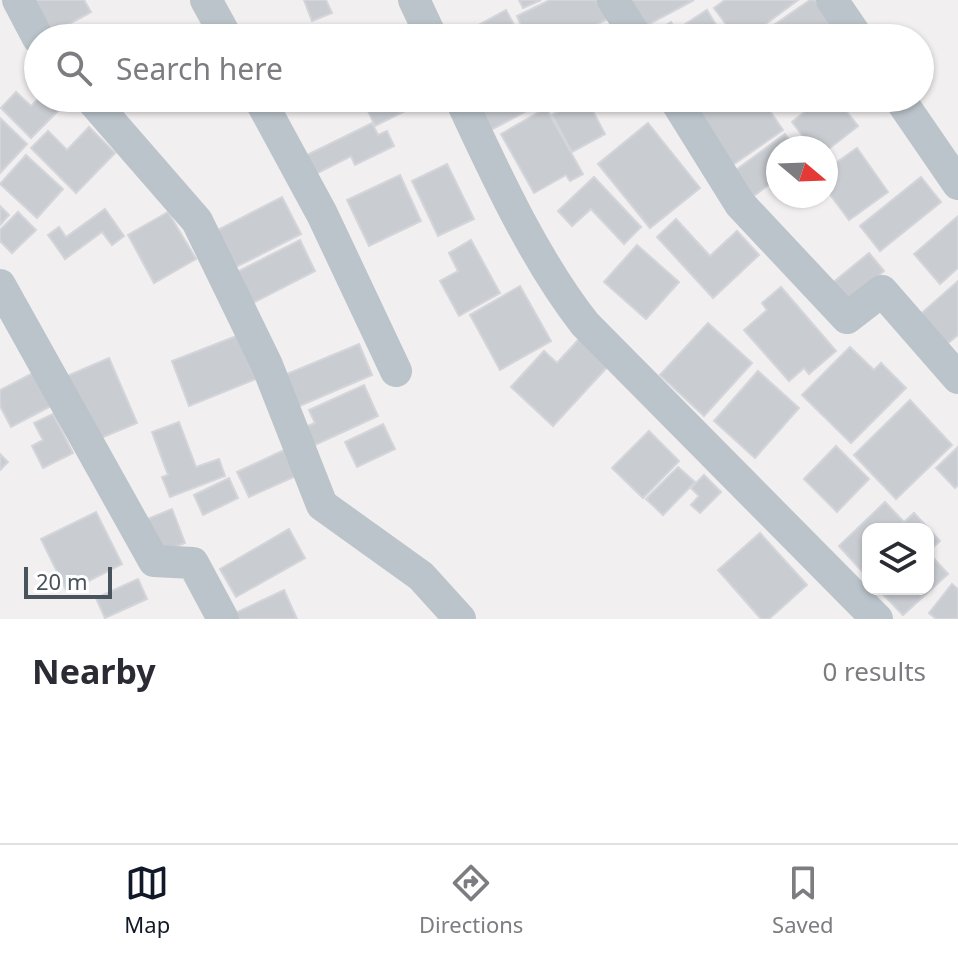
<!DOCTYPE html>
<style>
body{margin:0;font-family:"Noto Sans",sans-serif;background:#f2f2f3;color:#2b2b33}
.controls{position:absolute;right:24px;bottom:24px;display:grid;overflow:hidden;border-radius:16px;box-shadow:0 2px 6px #0004}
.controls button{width:72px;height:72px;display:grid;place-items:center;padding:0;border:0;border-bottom:2px solid #e1e1e2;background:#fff;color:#2b2b33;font:40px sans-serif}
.compass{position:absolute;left:766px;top:136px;width:72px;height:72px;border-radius:50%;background:#fff;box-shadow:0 2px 6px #0004;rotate:109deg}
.scale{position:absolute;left:24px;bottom:20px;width:88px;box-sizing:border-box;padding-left:8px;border:4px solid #48535b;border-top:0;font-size:22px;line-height:28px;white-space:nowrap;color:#48535b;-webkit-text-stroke:6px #fff;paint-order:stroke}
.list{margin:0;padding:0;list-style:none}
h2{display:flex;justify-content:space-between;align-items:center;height:104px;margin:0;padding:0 32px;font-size:34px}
h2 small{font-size:26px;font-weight:400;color:#7c7c81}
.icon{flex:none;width:44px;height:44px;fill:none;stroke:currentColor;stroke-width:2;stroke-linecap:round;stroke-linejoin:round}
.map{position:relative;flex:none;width:958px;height:619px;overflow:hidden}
.search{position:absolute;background:#fff;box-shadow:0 2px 6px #0004;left:24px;right:24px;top:24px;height:88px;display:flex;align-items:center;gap:20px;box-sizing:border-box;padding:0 28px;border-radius:44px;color:#7c7c81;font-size:30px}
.sheet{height:224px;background:#fff}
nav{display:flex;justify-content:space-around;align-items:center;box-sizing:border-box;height:112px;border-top:2px solid #e1e1e2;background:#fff;font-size:22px;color:#7c7c81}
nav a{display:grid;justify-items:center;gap:4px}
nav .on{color:#111827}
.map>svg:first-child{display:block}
</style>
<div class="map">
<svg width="958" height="619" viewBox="0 0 958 619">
<rect width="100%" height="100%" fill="#f1efef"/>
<g fill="#c9ccd1" stroke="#d3d5da" stroke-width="2">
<polygon points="32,0 84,0 91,12 51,34"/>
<polygon points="304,0 326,0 332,13 312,21"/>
<polygon points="519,0 541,0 523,8"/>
<polygon points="550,0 604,0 612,17 568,38 527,38 517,16"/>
<polygon points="622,0 694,0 638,30"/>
<polygon points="725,0 798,0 747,38 736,38 714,8"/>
<polygon points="810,0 815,0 834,28 819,38 755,38"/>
<polygon points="506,10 521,38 474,38 469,30"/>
<polygon points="707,10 724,38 648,36 671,22 676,30"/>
<polygon points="605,25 612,38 581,38"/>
<polygon points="16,92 31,106 39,98 51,98 61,108 31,138 1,108"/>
<polygon points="362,98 431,98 375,126"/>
<polygon points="489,98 551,98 489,131 475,105"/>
<polygon points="562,98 581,98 566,106"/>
<polygon points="586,98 605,134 572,152 552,115"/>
<polygon points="695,98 761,98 783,130 724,171 691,101"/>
<polygon points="822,98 836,98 858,126 826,151 826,148 812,148 792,122"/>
<polygon points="546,108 583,174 570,181 566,175 534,193 501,134"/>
<polygon points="0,118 27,144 0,173"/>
<polygon points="372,123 378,135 387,131 394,146 355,165 351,156 310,177 301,158"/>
<polygon points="648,123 700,188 650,228 598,164"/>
<polygon points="89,127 115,153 76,193 31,148 48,131 67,150"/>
<polygon points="785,134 795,148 778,148 778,178 751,198 732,173"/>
<polygon points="857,148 888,192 849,220 826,189 826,170"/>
<polygon points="26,155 63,189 37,218 0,184"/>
<polygon points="447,164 474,219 438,236 412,181"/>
<polygon points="400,175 421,221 369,246 347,200"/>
<polygon points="594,177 641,227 624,244 591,209 572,226 558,211"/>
<polygon points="921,177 941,202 880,251 860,226"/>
<polygon points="282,197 301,234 232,269 214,232"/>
<polygon points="0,206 9,215 0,225"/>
<polygon points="105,209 124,236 112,245 102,232 65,259 48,235 59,227 66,237"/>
<polygon points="18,212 36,230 12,253 0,241 0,230"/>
<polygon points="168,212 196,259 154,283 128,235"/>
<polygon points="958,216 958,268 940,284 914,254"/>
<polygon points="676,219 710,256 737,231 759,255 713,298 657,237"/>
<polygon points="300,240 315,271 253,303 237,272"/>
<polygon points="471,240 500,293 459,316 440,281 458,271 449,253"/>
<polygon points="637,245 679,282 646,319 604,282"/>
<polygon points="869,253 884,271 845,304 830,285"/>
<polygon points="958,281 958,335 942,348 916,318"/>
<polygon points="520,286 551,341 500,370 470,315"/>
<polygon points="781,287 836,351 809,374 804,368 789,381 744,330 767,310 762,303"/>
<polygon points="708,323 752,363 704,416 660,375"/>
<polygon points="244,333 261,377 189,406 172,361"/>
<polygon points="581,337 610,364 553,426 511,387 544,351 557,363"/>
<polygon points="359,344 372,375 295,408 282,376"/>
<polygon points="850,347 874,370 881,363 906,388 851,443 802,395"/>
<polygon points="109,358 137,423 94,441 67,376"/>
<polygon points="758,371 799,408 755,458 714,421"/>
<polygon points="33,373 51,406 11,427 0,406 0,390"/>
<polygon points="364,385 378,416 304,450 296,431 315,423 309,410"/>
<polygon points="910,400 952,445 896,499 854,455"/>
<polygon points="53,414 73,453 43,468 32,446 43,440 34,423"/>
<polygon points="179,422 196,467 219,459 225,476 170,497 162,477 168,475 152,432"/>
<polygon points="383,424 395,449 357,467 345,442"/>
<polygon points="649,431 679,461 643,498 612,468"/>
<polygon points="836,446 869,479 837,512 804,479"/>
<polygon points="958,447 958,485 955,488 936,468"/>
<polygon points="284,450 296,476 249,497 237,472"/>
<polygon points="0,454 8,462 0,470"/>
<polygon points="678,467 695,482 663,515 646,499"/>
<polygon points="704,475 721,492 700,513 691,505 699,496 691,488"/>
<polygon points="229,478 238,498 203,515 194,495"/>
<polygon points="885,502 904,522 914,513 940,541 928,552 948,574 903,615 878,589 928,589 928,529 868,529 868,578 839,546"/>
<polygon points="172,509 185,543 153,556 140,522"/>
<polygon points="96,512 122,564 67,592 41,539"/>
<polygon points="289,529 305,558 236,597 220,569"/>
<polygon points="760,533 807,585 769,619 761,619 718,570"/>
<polygon points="138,579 147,599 105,618 96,598"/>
<polygon points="952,584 958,589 958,619 936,619 929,613"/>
<polygon points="284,590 297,619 228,619 227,617"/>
</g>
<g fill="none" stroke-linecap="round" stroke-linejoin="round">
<g stroke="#bbc4cb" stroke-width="32">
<polyline points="18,0 38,38"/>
<polyline points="206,0 227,38"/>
<polyline points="414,0 432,38"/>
<polyline points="613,0 637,38"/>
<polyline points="832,0 858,38"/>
<polyline points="90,98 197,221 267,365 322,505 421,576 460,619"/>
<polyline points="259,98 322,214 396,371"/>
<path d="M460 98C495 173 534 259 585 324L877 619"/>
<polyline points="674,98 740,204 847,318 882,291 958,378"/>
<polyline points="899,98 958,184"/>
<polyline points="0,285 154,561 193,563 223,619"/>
</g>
</g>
</svg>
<div class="controls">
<button><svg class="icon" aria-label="layers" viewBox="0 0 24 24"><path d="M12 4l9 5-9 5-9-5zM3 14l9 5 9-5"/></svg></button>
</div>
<svg class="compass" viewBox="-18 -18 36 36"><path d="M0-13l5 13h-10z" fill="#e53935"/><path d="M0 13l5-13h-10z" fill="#7c7c81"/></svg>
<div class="scale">20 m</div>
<div class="search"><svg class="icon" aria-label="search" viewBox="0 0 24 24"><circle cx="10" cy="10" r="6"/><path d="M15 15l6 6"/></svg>Search here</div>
</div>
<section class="sheet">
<h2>Nearby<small>0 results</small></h2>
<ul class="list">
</ul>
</section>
<nav>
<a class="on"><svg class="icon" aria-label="map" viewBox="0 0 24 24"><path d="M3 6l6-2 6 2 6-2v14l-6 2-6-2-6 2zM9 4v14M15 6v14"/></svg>Map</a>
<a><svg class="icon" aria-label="directions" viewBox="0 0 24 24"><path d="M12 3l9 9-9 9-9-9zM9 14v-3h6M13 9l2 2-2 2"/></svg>Directions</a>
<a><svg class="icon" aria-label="saved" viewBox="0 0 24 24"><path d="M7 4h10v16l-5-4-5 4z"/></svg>Saved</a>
</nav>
